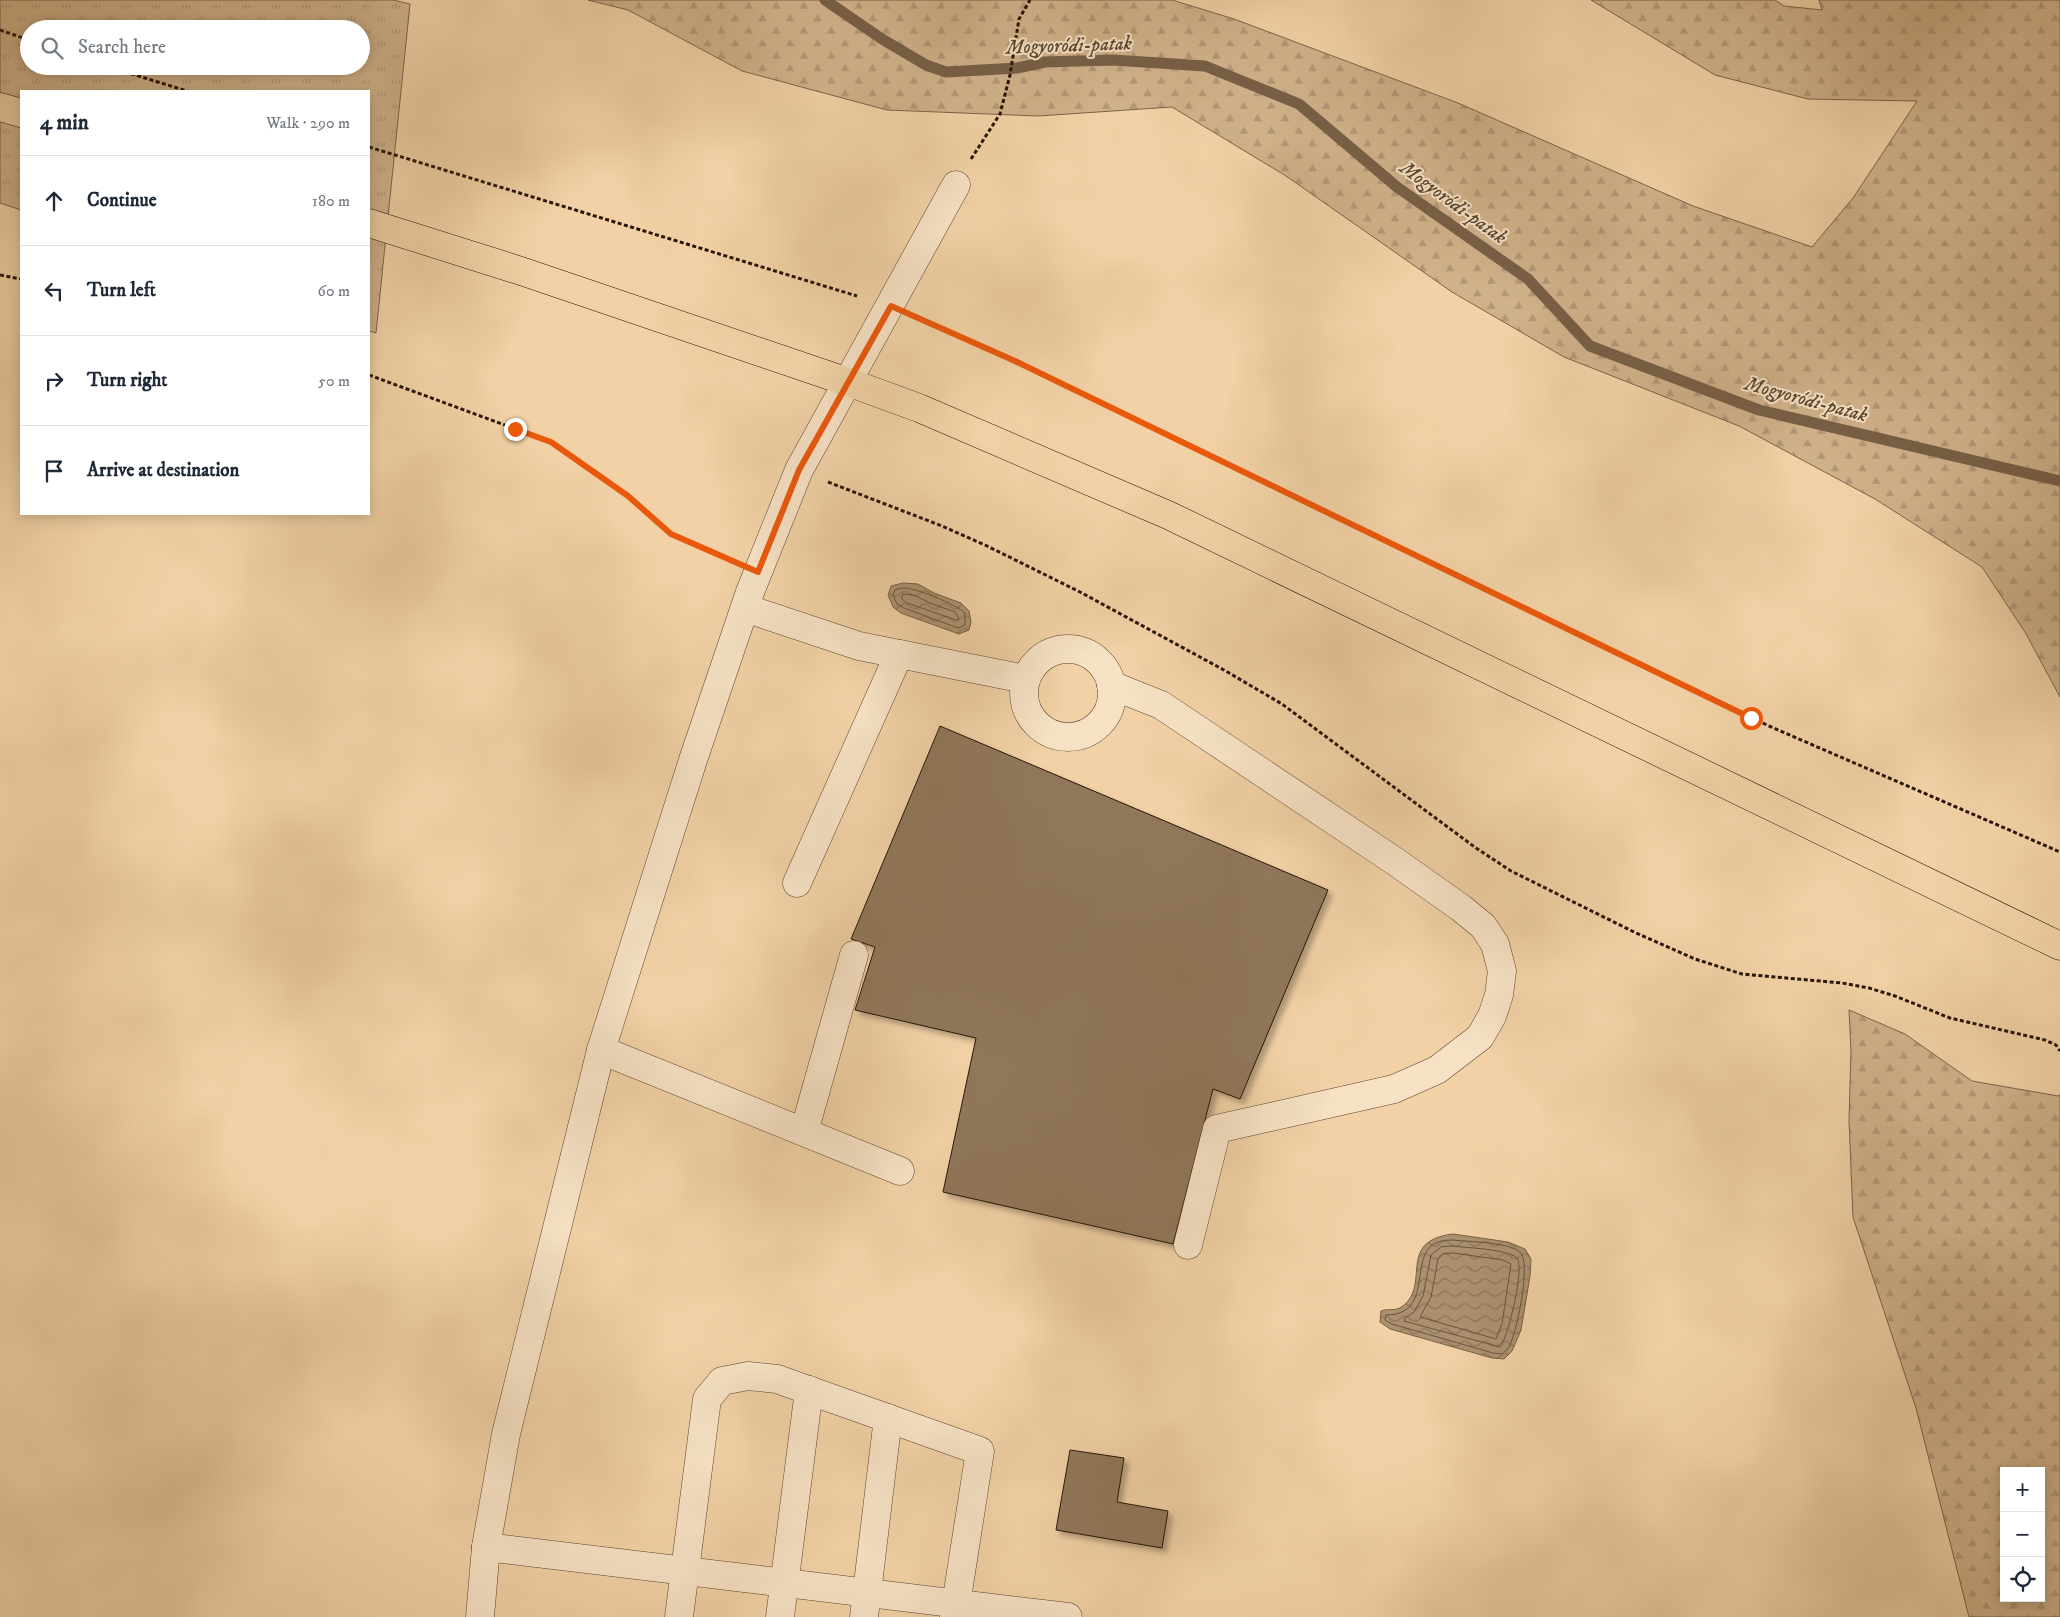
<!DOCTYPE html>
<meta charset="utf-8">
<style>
body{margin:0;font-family:"IM FELL DW Pica",serif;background:#f2f2f3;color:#1f2937}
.controls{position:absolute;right:15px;bottom:15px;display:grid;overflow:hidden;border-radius:0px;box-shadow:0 2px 12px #0003}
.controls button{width:45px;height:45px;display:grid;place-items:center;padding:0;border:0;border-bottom:1px solid #e0e1e3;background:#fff;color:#1f2937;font:25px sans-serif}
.stop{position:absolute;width:15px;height:15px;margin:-11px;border:4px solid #ea580c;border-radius:50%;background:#fff}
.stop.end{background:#ea580c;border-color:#fff;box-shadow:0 1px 5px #0008}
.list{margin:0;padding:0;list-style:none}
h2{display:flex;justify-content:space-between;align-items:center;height:65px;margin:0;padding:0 20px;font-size:21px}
h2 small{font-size:16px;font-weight:400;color:#747a83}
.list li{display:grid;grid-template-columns:32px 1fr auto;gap:15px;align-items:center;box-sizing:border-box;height:90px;padding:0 20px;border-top:1px solid #e0e1e3}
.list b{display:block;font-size:19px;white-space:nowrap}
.list em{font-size:16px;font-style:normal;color:#747a83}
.icon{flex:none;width:28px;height:28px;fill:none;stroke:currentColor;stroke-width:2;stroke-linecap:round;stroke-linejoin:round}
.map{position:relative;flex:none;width:2060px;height:1617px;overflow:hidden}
.search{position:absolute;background:#fff;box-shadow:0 2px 12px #0003;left:20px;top:20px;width:350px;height:55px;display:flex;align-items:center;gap:12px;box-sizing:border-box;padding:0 18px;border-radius:28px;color:#747a83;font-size:19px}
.panel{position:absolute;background:#fff;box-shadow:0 2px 12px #0003;left:20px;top:90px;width:350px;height:425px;border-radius:0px}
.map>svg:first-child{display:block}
</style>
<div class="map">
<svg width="2060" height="1617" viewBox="0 0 2060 1617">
<defs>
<pattern id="grass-tufts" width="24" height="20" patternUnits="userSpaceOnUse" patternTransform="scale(1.25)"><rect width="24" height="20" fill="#cfb18a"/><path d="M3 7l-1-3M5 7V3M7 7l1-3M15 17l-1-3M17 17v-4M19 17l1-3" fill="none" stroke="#b29776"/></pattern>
<pattern id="forest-firs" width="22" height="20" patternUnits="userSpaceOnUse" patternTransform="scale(1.25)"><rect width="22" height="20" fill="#cfb18a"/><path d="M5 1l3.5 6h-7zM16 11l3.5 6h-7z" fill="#b29776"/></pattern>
<pattern id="water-waves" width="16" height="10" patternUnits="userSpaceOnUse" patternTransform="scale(1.25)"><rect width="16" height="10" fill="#ac9170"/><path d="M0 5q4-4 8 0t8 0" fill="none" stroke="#8c755a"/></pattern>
<filter id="shadow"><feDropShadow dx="4.5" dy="4.5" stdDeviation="2.5" flood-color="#0004"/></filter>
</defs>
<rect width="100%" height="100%" fill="#f1d1a5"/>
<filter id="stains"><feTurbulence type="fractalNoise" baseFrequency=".004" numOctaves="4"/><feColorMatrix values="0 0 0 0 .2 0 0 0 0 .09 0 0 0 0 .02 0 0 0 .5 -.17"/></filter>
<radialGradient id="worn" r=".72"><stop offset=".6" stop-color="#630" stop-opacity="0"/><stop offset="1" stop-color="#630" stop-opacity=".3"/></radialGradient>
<path fill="url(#grass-tufts)" stroke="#7b6349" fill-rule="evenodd" d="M0 0H393L410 4 376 333 369 331V91H21V210L0 203ZM29 29H361V66H29Z"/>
<g fill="url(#forest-firs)" stroke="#7b6349" fill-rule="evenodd">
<polygon points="588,0 1172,0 1234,19 1458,103 1693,206 1812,247 1853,198 1917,101 1808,99 1715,75 1591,0 1775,0 1784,6 1822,10 1819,0 2060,0 2060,697 2025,632 1982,567 1875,499 1739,426 1564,357 1452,292 1286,176 1172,107 1038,116 887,110 742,71 628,10"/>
<path d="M1849 1010 1905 1034 1972 1081 2058 1096 2060 1095V1617H1969L1916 1408 1853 1217 1849 1120 1851 1051ZM2004 1471H2041V1598H2004Z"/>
</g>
<g fill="url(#water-waves)" stroke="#775f46">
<polygon points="903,583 918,584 934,593 961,603 969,611 971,622 969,630 959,634 901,613 893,607 888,595 891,586"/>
<path d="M1453 1234 1508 1242 1525 1249 1531 1259 1530 1276 1521 1330 1512 1351 1504 1359 1492 1358 1390 1329 1380 1322 1381 1311C1389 1308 1395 1312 1403 1306 1431 1284 1396 1241 1453 1234Z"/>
</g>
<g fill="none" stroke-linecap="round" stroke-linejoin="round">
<g stroke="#6a533c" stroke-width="1">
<path d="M903 588C915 587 957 605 965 613V625L958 628 904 608 897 604 893 595 895 590Z"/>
<polygon points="903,594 914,595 930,603 955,612 959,619 956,620 907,603 902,599"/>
<path d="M1453 1240C1470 1242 1508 1242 1520 1252 1532 1262 1516 1337 1508 1349 1507 1349 1503 1353 1502 1354L1493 1353 1392 1324 1385 1320 1386 1315C1432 1315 1411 1263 1431 1246 1437 1241 1445 1240 1453 1240Z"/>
<path d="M1453 1246C1467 1248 1507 1249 1517 1258 1525 1266 1508 1339 1500 1347L1404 1321 1405 1318 1414 1312 1423 1296 1431 1255 1441 1247Z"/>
<polygon points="1453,1253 1503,1260 1511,1264 1502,1324 1496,1339 1420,1317 1431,1297 1438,1259 1443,1254"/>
</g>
<polyline stroke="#775f46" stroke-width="11" points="825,0 882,39 926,65 946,72 1017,68 1045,62 1113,60 1205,66 1299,104 1397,187 1528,279 1590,346 1759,410 2060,481"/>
</g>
<g fill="#90775a" stroke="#271508" filter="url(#shadow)">
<polygon points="940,726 1328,890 1240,1099 1213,1089 1173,1244 943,1192 976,1038 855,1010 875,947 851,939"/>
<polygon points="1070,1450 1124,1458 1117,1502 1168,1511 1162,1548 1056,1530"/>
</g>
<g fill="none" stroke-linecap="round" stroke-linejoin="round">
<defs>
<g id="minor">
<polyline points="745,608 859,646 1025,679"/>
<circle cx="1068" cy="693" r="44"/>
<polyline points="1111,685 1161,705 1396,862 1461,908 1483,926 1495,944 1502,971 1499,995 1492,1016 1480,1037 1437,1070 1394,1089 1217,1129 1188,1245"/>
<polyline points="797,883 899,654"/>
<polyline points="601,1050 900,1171"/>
<polyline points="804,1132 854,955"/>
<polyline points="486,1547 1068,1617"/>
<polyline points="480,1617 486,1547 506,1434 601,1050 693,760 750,592 799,470 956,185"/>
<polyline points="679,1617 707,1399 722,1381 748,1376 777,1379 980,1451 954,1617"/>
<polyline points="780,1617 809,1390"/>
<polyline points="864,1617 888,1418"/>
</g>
<g id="major">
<polyline points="0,107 21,113"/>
<polyline points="369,223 521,271 848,382 919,408 1168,515 2060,946"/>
</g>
</defs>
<use href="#minor" stroke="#5a442f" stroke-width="29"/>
<use href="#major" stroke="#271508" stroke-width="29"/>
<g stroke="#271508" stroke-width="3" stroke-dasharray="4 2.5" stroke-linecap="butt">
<polyline points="0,30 29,40"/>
<polyline points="106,66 187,91"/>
<polyline points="369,147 857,296"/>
<polyline points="971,159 1000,114 1010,75 1019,19 1030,0"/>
<polyline points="0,275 21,279"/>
<polyline points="919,318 1015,361 1769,726 2060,852"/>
<polyline points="369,375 551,442 628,496 671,534 730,559"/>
<polyline points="828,482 942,526 985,545 1080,592 1224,670 1282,704 1476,848 1511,871 1636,933 1695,959 1742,974 1842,983 1869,988 1895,996 1950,1018 2045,1040 2056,1045 2060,1051"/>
</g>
<use href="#minor" stroke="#f6e1c4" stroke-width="28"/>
<use href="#major" stroke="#f1d1a5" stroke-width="28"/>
</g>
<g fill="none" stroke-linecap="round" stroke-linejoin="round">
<polyline stroke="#ea580c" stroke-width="6" points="515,429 551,442 628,496 671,534 758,572 799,470 891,306 1015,361 1751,718"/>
</g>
<g text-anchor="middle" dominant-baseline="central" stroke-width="4" stroke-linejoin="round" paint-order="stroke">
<g font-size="20" font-style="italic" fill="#5c4732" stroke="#f6e1c4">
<text transform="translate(1069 46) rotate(-2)">Mogyoródi-patak</text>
<text transform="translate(1453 203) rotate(36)">Mogyoródi-patak</text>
<text transform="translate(1806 400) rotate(15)">Mogyoródi-patak</text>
</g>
</g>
<rect width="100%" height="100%" filter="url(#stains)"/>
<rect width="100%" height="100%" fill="url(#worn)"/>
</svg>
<div class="controls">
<button>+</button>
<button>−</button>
<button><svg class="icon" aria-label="locate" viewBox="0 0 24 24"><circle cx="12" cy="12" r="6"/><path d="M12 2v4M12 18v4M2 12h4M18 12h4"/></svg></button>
</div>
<div class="stop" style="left:1751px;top:718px"></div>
<div class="stop end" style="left:515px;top:429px"></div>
<div class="search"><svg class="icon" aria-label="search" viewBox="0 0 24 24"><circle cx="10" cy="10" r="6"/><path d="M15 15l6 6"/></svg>Search here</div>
<section class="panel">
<h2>4 min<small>Walk · 290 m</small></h2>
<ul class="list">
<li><svg class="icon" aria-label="ahead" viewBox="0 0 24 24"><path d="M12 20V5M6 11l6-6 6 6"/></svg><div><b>Continue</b></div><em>180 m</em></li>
<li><svg class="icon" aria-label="left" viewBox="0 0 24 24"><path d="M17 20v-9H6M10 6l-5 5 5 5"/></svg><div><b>Turn left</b></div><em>60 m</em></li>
<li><svg class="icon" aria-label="right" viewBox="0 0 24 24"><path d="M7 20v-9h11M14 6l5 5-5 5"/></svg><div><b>Turn right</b></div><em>50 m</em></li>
<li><svg class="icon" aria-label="arrive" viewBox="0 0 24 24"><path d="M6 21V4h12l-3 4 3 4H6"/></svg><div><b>Arrive at destination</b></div></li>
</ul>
</section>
</div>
